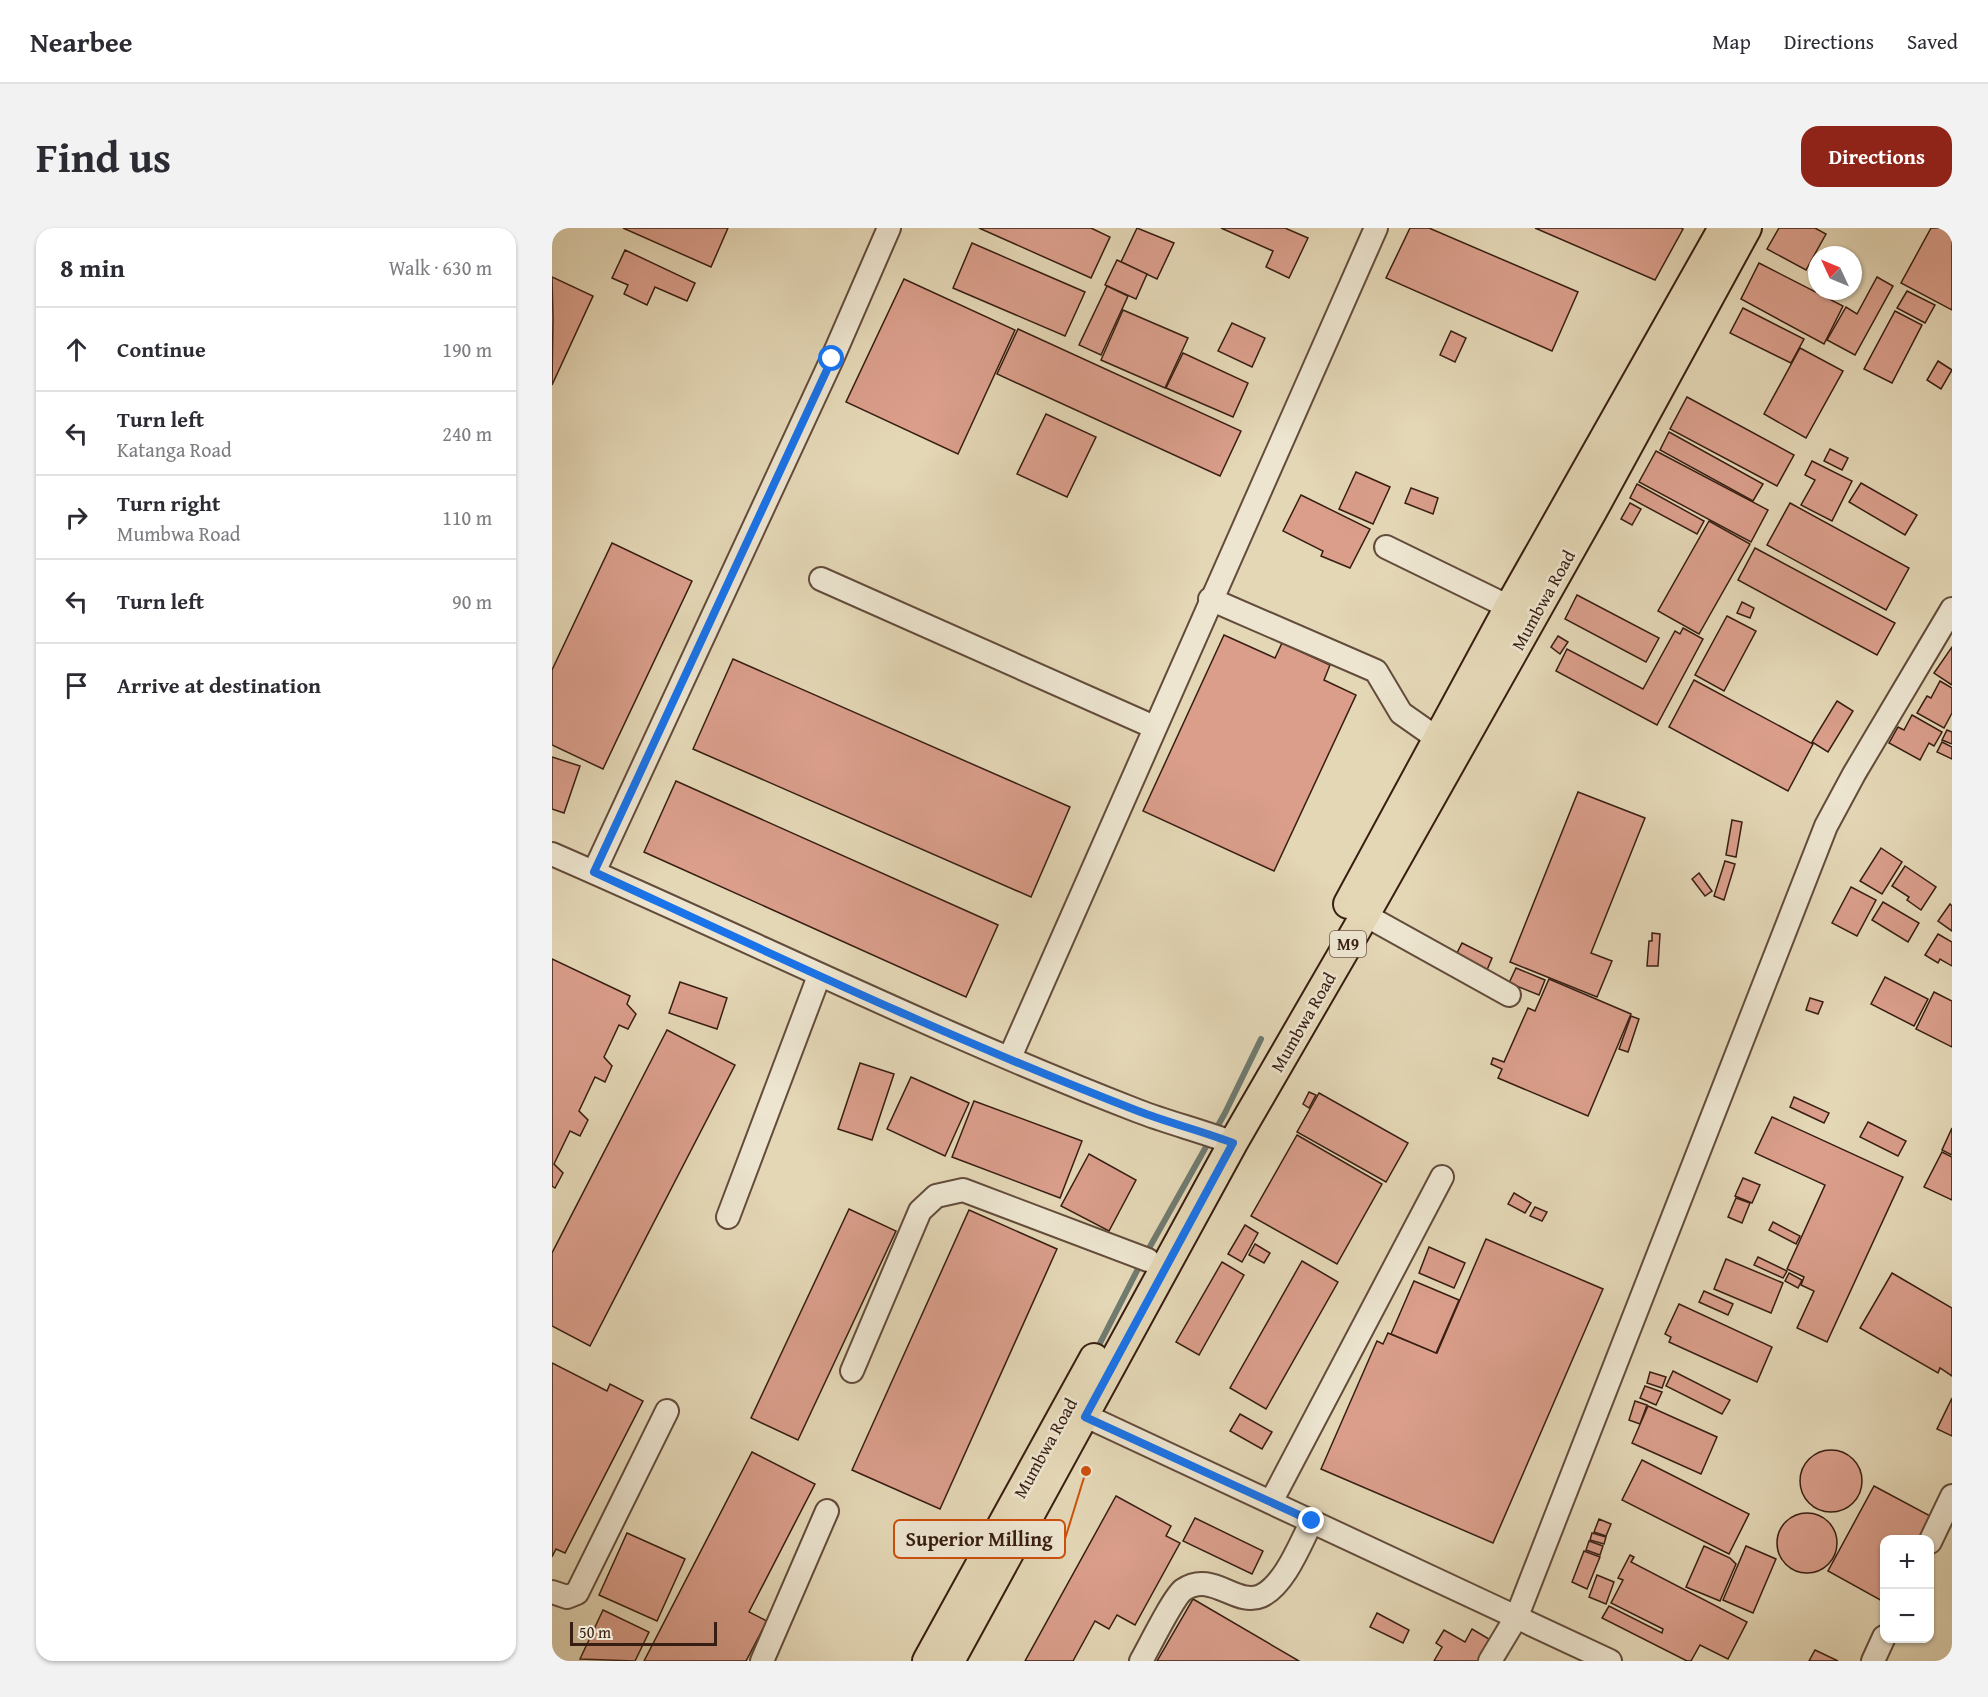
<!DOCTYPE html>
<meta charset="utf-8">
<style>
body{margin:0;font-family:"Gentium Book Plus",serif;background:#f2f2f3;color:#2b2b33}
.controls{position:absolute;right:18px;bottom:18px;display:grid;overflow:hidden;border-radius:12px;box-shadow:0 2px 4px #0004}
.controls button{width:54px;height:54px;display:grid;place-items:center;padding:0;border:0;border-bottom:2px solid #e1e1e2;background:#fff;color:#2b2b33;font:30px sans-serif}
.compass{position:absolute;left:1256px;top:18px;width:54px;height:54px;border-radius:50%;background:#fff;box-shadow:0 2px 4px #0004;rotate:314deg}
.scale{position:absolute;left:18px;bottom:15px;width:147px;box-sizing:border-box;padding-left:6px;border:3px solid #381e12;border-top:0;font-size:16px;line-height:21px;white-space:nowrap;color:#381e12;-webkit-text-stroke:4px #ede5d0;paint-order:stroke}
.stop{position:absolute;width:18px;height:18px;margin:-14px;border:4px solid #1a73e8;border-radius:50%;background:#fff}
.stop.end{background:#1a73e8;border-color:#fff;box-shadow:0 2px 6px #0008}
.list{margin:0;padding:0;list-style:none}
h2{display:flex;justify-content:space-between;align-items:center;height:78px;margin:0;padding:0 24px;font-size:26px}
h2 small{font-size:20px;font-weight:400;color:#7c7c81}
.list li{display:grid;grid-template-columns:39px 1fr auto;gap:18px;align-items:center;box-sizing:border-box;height:84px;padding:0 24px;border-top:2px solid #e1e1e2}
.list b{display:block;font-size:22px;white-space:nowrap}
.list p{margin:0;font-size:20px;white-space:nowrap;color:#7c7c81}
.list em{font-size:20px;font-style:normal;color:#7c7c81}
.icon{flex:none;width:33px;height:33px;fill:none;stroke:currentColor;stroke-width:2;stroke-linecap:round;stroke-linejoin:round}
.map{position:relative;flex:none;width:1400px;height:1433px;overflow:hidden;border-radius:18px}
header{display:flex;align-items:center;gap:36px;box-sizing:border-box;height:84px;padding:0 30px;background:#fff;border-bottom:2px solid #e1e1e2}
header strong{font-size:28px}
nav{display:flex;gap:33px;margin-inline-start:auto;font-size:21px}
.intro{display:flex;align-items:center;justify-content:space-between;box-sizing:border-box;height:144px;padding:0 36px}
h1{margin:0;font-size:42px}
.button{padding:15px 27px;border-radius:18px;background:#8f2418;color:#fff;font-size:21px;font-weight:700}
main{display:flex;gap:36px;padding:0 36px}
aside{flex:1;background:#fff;border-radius:18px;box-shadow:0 2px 4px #0004}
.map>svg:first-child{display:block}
</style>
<header>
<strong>Nearbee</strong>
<nav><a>Map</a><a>Directions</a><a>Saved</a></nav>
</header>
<div class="intro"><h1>Find us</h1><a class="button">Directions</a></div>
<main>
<aside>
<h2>8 min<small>Walk · 630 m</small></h2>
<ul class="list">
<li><svg class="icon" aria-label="ahead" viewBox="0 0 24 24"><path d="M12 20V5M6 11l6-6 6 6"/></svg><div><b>Continue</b></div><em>190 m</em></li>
<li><svg class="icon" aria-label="left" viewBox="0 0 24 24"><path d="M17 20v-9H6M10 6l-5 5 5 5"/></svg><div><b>Turn left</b><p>Katanga Road</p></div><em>240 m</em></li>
<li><svg class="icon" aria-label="right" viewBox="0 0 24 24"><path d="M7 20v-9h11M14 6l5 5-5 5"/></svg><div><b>Turn right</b><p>Mumbwa Road</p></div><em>110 m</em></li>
<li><svg class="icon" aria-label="left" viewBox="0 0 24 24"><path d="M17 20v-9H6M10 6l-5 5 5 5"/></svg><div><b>Turn left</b></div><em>90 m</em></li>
<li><svg class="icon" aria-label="arrive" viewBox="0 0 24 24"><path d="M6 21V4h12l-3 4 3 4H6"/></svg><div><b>Arrive at destination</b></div></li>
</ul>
</aside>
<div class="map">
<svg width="1400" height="1433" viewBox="0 0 1400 1433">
<rect width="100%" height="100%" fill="#e4d7b6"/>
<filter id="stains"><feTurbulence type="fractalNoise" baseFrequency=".00333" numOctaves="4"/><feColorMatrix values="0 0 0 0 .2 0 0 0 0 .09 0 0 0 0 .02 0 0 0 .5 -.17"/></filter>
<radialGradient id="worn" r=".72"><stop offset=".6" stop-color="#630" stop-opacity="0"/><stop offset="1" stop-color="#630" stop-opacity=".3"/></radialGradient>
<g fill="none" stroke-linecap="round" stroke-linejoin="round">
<polyline stroke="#707b70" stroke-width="6" points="544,1123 591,1031 673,885 709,811"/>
</g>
<g fill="#da9e8b" stroke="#381e12" stroke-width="1.5">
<polygon points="71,0 176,0 159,39"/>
<polygon points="427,0 539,0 558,9 539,50"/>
<polygon points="585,0 622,15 605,51 569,34"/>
<polygon points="669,0 733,0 756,10 737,50 714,39 721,23"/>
<polygon points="858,0 877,0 1026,64 1000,123 834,50"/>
<polygon points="983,0 1129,0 1131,1 1103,52"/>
<polygon points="1227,0 1263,0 1274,6 1254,42 1215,21"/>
<polygon points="1379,0 1400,0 1400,82 1349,55"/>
<polygon points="420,15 533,64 513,108 401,60"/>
<polygon points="73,22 143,55 135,73 103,59 95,77 72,66 76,57 60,50"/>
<polygon points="565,32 595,46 584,71 553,57"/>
<polygon points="1207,35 1291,78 1272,116 1189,71"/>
<polygon points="0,49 41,68 0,157 1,90"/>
<polygon points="1325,49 1341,58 1303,127 1275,112 1294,79 1305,86"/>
<polygon points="352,51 463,102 406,226 294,174"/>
<polygon points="555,58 576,68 549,127 527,117"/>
<polygon points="1355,63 1383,77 1373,95 1345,80"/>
<polygon points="1191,80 1252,111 1239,135 1178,105"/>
<polygon points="571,82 636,110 613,160 549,132"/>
<polygon points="1343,83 1370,97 1340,155 1312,141"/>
<polygon points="680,95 713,110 700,139 666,123"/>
<polygon points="466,101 689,203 668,248 445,146"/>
<polygon points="899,103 914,110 903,134 888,127"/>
<polygon points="1248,120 1291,143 1254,210 1212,186"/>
<polygon points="631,125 696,155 681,189 614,160"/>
<polygon points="1386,133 1400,142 1389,161 1375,152"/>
<polygon points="1135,169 1242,227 1225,258 1118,201"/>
<polygon points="494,186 544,209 515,269 465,246"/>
<polygon points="1117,204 1211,256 1201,273 1108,222"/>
<polygon points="1278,221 1296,230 1290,242 1272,233"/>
<polygon points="1104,223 1216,282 1199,314 1087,254"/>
<polygon points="1260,233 1300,253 1280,293 1249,277 1263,252 1253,247"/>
<polygon points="804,244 838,259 821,296 787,281"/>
<polygon points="1309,255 1365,287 1353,307 1297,274"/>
<polygon points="1085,256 1152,293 1145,306 1078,270"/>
<polygon points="859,260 886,270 881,286 853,275"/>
<polygon points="749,267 818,301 798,340 769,328 771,323 731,303"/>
<polygon points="1078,275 1089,281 1080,297 1069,291"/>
<polygon points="1238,275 1357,340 1334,382 1215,317"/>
<polygon points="1157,293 1198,316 1147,406 1106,383"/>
<polygon points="60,315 140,353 51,541 0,517 0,442"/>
<polygon points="1203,320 1343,395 1325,427 1186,352"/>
<polygon points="1025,367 1107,410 1094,434 1013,391"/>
<polygon points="1190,374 1202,380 1198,390 1185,385"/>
<polygon points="1175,388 1204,403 1172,463 1143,447"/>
<polygon points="1131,400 1151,411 1105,497 1004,443 1015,421 1091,461 1123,403 1128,406"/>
<polygon points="672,407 723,430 730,415 778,437 772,452 804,467 722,643 591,583"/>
<polygon points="1006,408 1016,414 1008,426 999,419"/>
<polygon points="1400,419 1400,457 1382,445"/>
<polygon points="181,431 518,579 479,669 141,521"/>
<polygon points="1142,452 1261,516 1236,563 1117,499"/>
<polygon points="1388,453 1400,460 1400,485 1392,500 1365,485 1375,468 1379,470"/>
<polygon points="1285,473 1301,483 1276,524 1260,514"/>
<polygon points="1360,487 1390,504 1382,518 1377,515 1368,532 1337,515 1346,499 1352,502"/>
<polygon points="1395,502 1400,504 1400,516 1390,512"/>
<polygon points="1390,514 1400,519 1400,531 1385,524"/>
<polygon points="0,529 28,538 12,585 0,581"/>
<polygon points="124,553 446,697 414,769 92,624"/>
<polygon points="1026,564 1093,590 1039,725 1060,733 1045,769 958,734"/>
<polygon points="1180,592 1190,594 1184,629 1174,627"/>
<polygon points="1329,620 1350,634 1330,666 1308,653"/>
<polygon points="1173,633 1183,636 1172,672 1162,668"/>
<polygon points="1353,638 1384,659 1369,682 1355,672 1357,669 1340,658"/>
<polygon points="1147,645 1160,663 1153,668 1140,651"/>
<polygon points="1299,659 1324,672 1305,708 1280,695"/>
<polygon points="1331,674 1367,695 1356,714 1320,692"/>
<polygon points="1398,676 1400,678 1400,703 1386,693"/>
<polygon points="1100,705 1108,706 1106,738 1095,738 1097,713 1100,713"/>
<polygon points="1386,706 1400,714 1400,738 1388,731 1386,735 1373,727"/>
<polygon points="910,715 940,730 935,742 904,727"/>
<polygon points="0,731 78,768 75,776 84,786 76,801 67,797 52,829 60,838 53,854 43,849 27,883 36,892 28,908 18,903 2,936 11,945 3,960 0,958"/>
<polygon points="964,740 993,752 987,767 957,755"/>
<polygon points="1333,749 1376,771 1362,798 1319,776"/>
<polygon points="997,751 1079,786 1036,888 946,850 950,841 939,836 941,830 952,834 976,780 983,783"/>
<polygon points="128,754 175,770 165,801 117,785"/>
<polygon points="1382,764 1400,773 1400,819 1364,801"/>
<polygon points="1258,770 1271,774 1266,786 1254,782"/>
<polygon points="1079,788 1087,791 1076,824 1067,821"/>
<polygon points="115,802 183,837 38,1118 0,1098 0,1025"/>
<polygon points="308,835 342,846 320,912 286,901"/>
<polygon points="359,849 417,875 393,928 335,901"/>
<polygon points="757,864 764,867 757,880 751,876"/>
<polygon points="767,865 856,915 834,954 745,904"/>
<polygon points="1242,869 1277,885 1272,895 1238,879"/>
<polygon points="422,873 530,913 508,970 400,929"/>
<polygon points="1220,889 1351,949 1275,1114 1245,1100 1262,1063 1249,1057 1252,1049 1235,1041 1273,957 1203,925"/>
<polygon points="1316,894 1354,913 1346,928 1308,909"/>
<polygon points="1400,900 1400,927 1390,922"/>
<polygon points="745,907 830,956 785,1036 699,988"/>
<polygon points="1390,924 1400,929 1400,972 1372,959"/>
<polygon points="537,926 584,952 557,1003 509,978"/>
<polygon points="1191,950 1208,957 1200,975 1183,968"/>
<polygon points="962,965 979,975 973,985 956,976"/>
<polygon points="1184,970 1198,975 1190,995 1176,989"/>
<polygon points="983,979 995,984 990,993 978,988"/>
<polygon points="297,981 344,1003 246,1212 199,1190"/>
<polygon points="417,982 505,1021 388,1281 300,1242"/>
<polygon points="1221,994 1248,1008 1244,1016 1217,1002"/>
<polygon points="693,997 706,1005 690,1034 676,1026"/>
<polygon points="934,1011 1051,1061 941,1315 769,1241 825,1113 831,1116 836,1105 885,1125"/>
<polygon points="703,1016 718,1025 712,1035 697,1027"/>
<polygon points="877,1019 913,1035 902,1060 867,1045"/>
<polygon points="1206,1029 1235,1043 1231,1050 1202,1037"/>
<polygon points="1174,1031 1231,1055 1219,1085 1162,1061"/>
<polygon points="750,1033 786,1054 714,1181 678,1160"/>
<polygon points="670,1034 692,1047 647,1127 624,1114"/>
<polygon points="1237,1045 1250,1052 1246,1060 1233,1053"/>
<polygon points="1340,1045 1400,1080 1400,1148 1388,1140 1386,1145 1308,1100"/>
<polygon points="862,1053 907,1072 884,1125 839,1106"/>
<polygon points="1152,1063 1181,1076 1176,1087 1147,1074"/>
<polygon points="1127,1076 1220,1119 1205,1154 1117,1114 1119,1109 1113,1106"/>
<polygon points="0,1135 55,1163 58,1156 91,1173 13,1325 4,1321 0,1329"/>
<polygon points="1121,1143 1178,1172 1170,1186 1114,1158"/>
<polygon points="1098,1144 1114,1149 1110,1160 1095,1155"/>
<polygon points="1093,1158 1110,1164 1104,1177 1088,1170"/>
<polygon points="1400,1170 1400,1208 1385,1201"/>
<polygon points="1083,1173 1095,1177 1088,1196 1077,1192"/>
<polygon points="1096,1178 1165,1209 1149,1246 1080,1215"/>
<polygon points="688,1186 720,1204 710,1221 678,1203"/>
<circle cx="1279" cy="1253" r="31"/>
<polygon points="200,1224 263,1256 197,1384 215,1393 194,1433 92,1433"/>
<polygon points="1090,1232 1197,1286 1177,1326 1070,1272"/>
<polygon points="1322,1258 1382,1290 1370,1312 1332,1312 1332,1374 1276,1343"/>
<polygon points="564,1268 619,1298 614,1308 628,1315 583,1397 565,1387 557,1401 543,1393 521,1433 473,1433"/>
<circle cx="1255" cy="1315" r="30"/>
<polygon points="643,1290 711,1323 700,1346 631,1313"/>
<polygon points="1047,1291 1059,1296 1054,1308 1042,1304"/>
<polygon points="75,1305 133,1331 105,1393 47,1367"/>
<polygon points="1040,1305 1054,1309 1052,1316 1038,1312"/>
<polygon points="1037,1313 1051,1318 1048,1327 1034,1322"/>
<polygon points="1152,1318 1178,1330 1184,1336 1168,1373 1134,1359"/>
<polygon points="1194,1318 1224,1331 1201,1385 1171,1372"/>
<polygon points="1032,1323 1048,1329 1035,1361 1020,1354"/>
<polygon points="1078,1327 1082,1329 1079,1334 1195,1394 1176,1431 1148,1417 1139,1433 1135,1433 1050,1390 1057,1378 1110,1405 1111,1401 1059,1375 1071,1352 1066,1350"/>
<polygon points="1045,1347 1062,1354 1054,1376 1037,1369"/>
<polygon points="641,1371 747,1433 605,1433"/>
<polygon points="51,1382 97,1404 83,1433 28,1431"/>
<polygon points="825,1385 857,1402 851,1415 818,1399"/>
<polygon points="920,1401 942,1414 931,1433 882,1433 890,1419 884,1415 892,1402 913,1414"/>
<polygon points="1263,1422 1286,1433 1257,1433"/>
</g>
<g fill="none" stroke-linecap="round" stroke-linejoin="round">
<defs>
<g id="minor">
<polyline points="834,319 957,379"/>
<polyline points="269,351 602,499"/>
<polyline points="658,371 824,443 849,485 886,511"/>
<path d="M0 626C196 711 387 806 586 883 617 895 650 903 681 915"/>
<polyline points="42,644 280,131 337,0"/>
<polyline points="813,687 957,767"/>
<polyline points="458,829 824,0"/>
<polyline points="176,989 267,748"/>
<polyline points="300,1143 368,983 384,968 411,962 596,1032"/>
<polyline points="519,1181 1058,1433"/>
<polyline points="719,1274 890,949"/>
<polyline points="1378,1314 1400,1268"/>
<polyline points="0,1364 15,1369 25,1365 115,1183"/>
<polyline points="210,1433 275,1283"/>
<path d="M589 1433C597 1419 621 1370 631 1362 660 1342 684 1379 709 1368 733 1357 749 1314 760 1293"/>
<polyline points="938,1433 965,1388 1274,598 1302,546 1400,381"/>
<polyline points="1321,1433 1332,1409"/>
</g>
<g id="major">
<polyline points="796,676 957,379 1171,0"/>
<polyline points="375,1433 542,1130"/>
<polyline points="398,1433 681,915 813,687 1040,284 1195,0"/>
</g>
</defs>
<use href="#minor" stroke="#634c3b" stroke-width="26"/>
<use href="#major" stroke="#381e12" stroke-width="32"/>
<use href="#minor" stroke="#ede5d0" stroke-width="22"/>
<use href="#major" stroke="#e4d7b6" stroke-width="28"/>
</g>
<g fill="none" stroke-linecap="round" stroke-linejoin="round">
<path stroke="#1a73e8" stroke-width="8" d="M280 131 42 644C222 727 401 812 586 883 617 895 650 903 681 915L533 1189 760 1293"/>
</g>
<g text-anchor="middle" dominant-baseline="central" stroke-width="5" stroke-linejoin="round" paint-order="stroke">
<rect fill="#ede5d0" stroke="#6e5a4b" stroke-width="1.5" x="778" y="703" width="36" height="26" rx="4.5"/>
<g font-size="16" font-weight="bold" fill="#381e12">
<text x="796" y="716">M9</text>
</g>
<g font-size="18" fill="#381e12" stroke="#ede5d0">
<text transform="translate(991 372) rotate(-61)">Mumbwa Road</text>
<text transform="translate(751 794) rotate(-60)">Mumbwa Road</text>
<text transform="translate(493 1220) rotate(-61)">Mumbwa Road</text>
</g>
</g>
<path fill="none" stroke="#ce500d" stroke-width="2" d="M534 1243L513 1311"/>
<circle fill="#ce500d" stroke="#ede5d0" stroke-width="2" cx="534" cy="1243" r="6"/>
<rect fill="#ede5d0" stroke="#ce500d" stroke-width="2" x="342" y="1292" width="171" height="38" rx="6"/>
<g font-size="20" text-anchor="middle" font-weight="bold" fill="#381e12">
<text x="427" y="1318">Superior Milling</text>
</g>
<rect width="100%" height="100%" filter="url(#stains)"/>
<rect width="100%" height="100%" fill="url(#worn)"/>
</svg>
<div class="controls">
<button>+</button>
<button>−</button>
</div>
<svg class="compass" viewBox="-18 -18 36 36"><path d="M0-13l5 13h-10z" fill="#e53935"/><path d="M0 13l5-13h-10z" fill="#7c7c81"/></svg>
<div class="scale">50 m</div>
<div class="stop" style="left:280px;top:131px"></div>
<div class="stop end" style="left:760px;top:1293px"></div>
</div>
</main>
